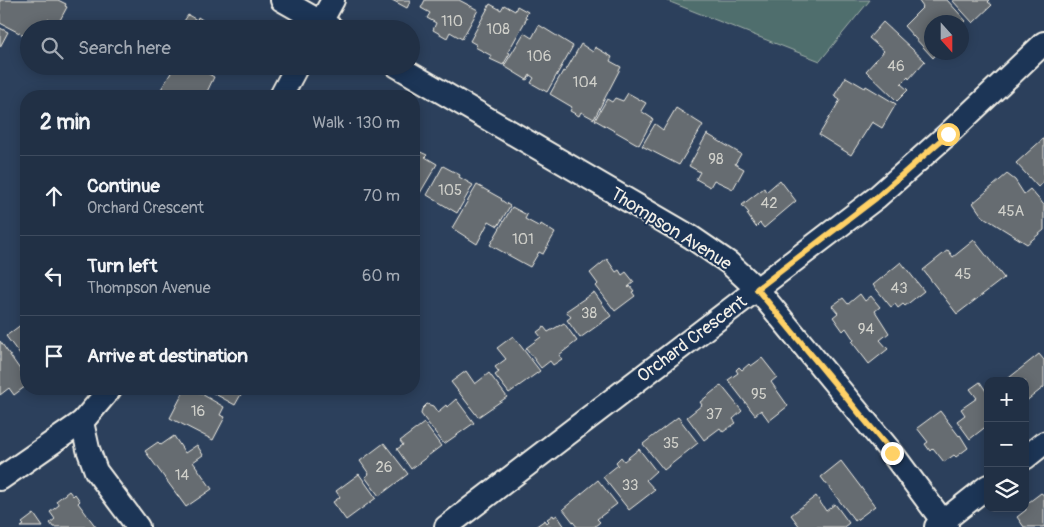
<!DOCTYPE html>
<meta charset="utf-8">
<style>
body{margin:0;font-family:Pangolin,sans-serif;background:#29384c;color:#f1f3f6}
.controls{position:absolute;right:15px;bottom:15px;display:grid;overflow:hidden;border-radius:10px;box-shadow:0 2px 12px #0003}
.controls button{width:45px;height:45px;display:grid;place-items:center;padding:0;border:0;border-bottom:1px solid #3e4b5e;background:#213045;color:#f1f3f6;font:25px sans-serif}
.compass{position:absolute;left:924px;top:15px;width:45px;height:45px;border-radius:50%;background:#213045;box-shadow:0 2px 12px #0003;rotate:159deg}
.stop{position:absolute;width:15px;height:15px;margin:-11px;border:4px solid #ffd166;border-radius:50%;background:#fff}
.stop.end{background:#ffd166;border-color:#fff;box-shadow:0 1px 5px #0008}
.list{margin:0;padding:0;list-style:none}
h2{display:flex;justify-content:space-between;align-items:center;height:65px;margin:0;padding:0 20px;font-size:21px}
h2 small{font-size:16px;font-weight:400;color:#a2a9b3}
.list li{display:grid;grid-template-columns:32px 1fr auto;gap:15px;align-items:center;box-sizing:border-box;height:80px;padding:0 20px;border-top:1px solid #3e4b5e}
.list b{display:block;font-size:19px;white-space:nowrap}
.list p{margin:0;font-size:16px;white-space:nowrap;color:#a2a9b3}
.list em{font-size:16px;font-style:normal;color:#a2a9b3}
.icon{flex:none;width:28px;height:28px;fill:none;stroke:currentColor;stroke-width:2;stroke-linecap:round;stroke-linejoin:round}
.map{position:relative;flex:none;width:1044px;height:527px;overflow:hidden}
.search{position:absolute;background:#213045;box-shadow:0 2px 12px #0003;left:20px;top:20px;width:400px;height:55px;display:flex;align-items:center;gap:12px;box-sizing:border-box;padding:0 18px;border-radius:28px;color:#a2a9b3;font-size:19px}
.panel{position:absolute;background:#213045;box-shadow:0 2px 12px #0003;left:20px;top:90px;width:400px;height:305px;border-radius:20px}
.map>svg:first-child{display:block}
</style>
<div class="map">
<svg width="1044" height="527" viewBox="0 0 1044 527">
<rect width="100%" height="100%" fill="#2c405c"/>
<filter id="ink" filterUnits="userSpaceOnUse"><feTurbulence type="fractalNoise" baseFrequency=".02" numOctaves="2"/><feDisplacementMap in="SourceGraphic" scale="10" xChannelSelector="R" yChannelSelector="G"/><feConvolveMatrix kernelMatrix="1 2 1 2 8 2 1 2 1" color-interpolation-filters="sRGB"/></filter>
<g filter="url(#ink)">
<polygon fill="#4f6e6d" stroke="#a2b0aa" points="665,0 870,0 820,61"/>
<g fill="#666c71" stroke="#f4f1e8">
<polygon points="0,0 58,0 66,4 65,6 67,7 59,22 57,20 55,23 48,19 44,27 47,29 29,29 29,38 0,23"/>
<polygon points="392,0 411,0 407,8"/>
<polygon points="425,0 459,0 478,10 462,39 450,32 447,38 433,30 436,23 427,18 430,13 421,8"/>
<polygon points="918,0 947,0 966,21 962,25 962,22 932,22 932,52 938,52 933,58 904,26 923,7"/>
<polygon points="952,0 990,0 988,2 992,5 973,23"/>
<polygon points="490,4 501,10 504,5 515,11 517,6 528,12 525,17 527,18 508,52 510,53 503,65 490,59 492,56 475,47 477,45 470,41"/>
<polygon points="188,15 197,20 198,17 216,29 179,29"/>
<polygon points="883,22 925,61 909,79 908,77 901,84 908,90 897,101 866,71 884,51 869,38"/>
<polygon points="539,25 573,46 547,92 531,83 534,78 530,75 527,80 504,66 524,33 532,38"/>
<polygon points="0,28 8,32 0,47"/>
<polygon points="581,44 593,52 595,47 612,57 610,61 621,67 594,119 581,112 579,116 570,111 572,107 550,94 563,71 565,72"/>
<polygon points="175,66 195,66 214,77 205,96 169,96 160,91"/>
<polygon points="846,77 865,88 866,86 896,104 882,128 872,122 851,155 819,135 840,100 834,96"/>
<polygon points="628,93 646,103 641,111 653,119 639,145 595,120 607,99 612,102 615,98 623,101"/>
<polygon points="676,108 703,125 679,165 642,146 655,124 663,130"/>
<polygon points="707,134 741,154 735,164 744,169 733,189 714,180 710,187 696,179 700,172 689,166"/>
<polygon points="1044,138 1044,182 1038,187 1016,163"/>
<polygon points="414,149 427,155 425,157 437,164 420,193 414,189"/>
<polygon points="443,166 460,175 459,177 473,185 457,213 427,195"/>
<polygon points="1007,174 1015,180 1024,194 1030,189 1044,205 1044,230 1027,244 982,216 973,203"/>
<polygon points="780,180 796,201 764,228 760,223 756,227 747,214 749,213 742,205 764,188 766,192"/>
<polygon points="477,185 502,199 501,200 510,206 498,226 489,221 477,244 452,228"/>
<polygon points="512,207 527,215 525,219 540,227 541,224 555,233 543,254 539,252 530,267 490,245"/>
<polygon points="974,240 1004,278 957,314 923,270 948,250 953,257"/>
<polygon points="607,259 616,272 619,270 622,275 626,272 634,282 628,287 629,288 630,286 634,291 632,292 635,296 615,311 596,286 598,284 590,273"/>
<polygon points="901,262 924,291 905,306 903,304 898,308 895,304 891,307 873,285"/>
<polygon points="594,292 611,316 580,338 567,320 571,317 566,311"/>
<polygon points="860,294 865,301 871,296 880,307 875,311 889,333 880,340 888,349 869,364 852,342 854,340 846,328 843,331 833,317 838,313 832,306 843,298 848,304"/>
<polygon points="26,321 26,363 6,336"/>
<polygon points="564,323 577,341 559,355 562,359 553,365 550,361 541,368 526,348 541,337 537,332 544,327 548,332"/>
<polygon points="513,336 540,371 509,393 495,375 499,372 495,367 506,359 497,348"/>
<polygon points="0,341 26,378 26,386 14,395 9,388 0,395"/>
<polygon points="1039,354 1044,360 1044,387 1025,402 1025,381 1005,381"/>
<polygon points="762,358 777,377 771,382 788,406 769,421 761,410 755,415 728,380 738,373 736,370 739,367 742,370 749,364 751,366"/>
<polygon points="466,371 475,384 489,373 507,397 478,417 451,382"/>
<polygon points="980,382 986,391 988,390 988,425 970,439 957,421 965,415 961,409 977,398 970,389"/>
<polygon points="721,385 742,411 733,419 736,423 723,432 720,428 704,440 687,417 702,405 700,402"/>
<polygon points="185,389 193,389 224,407 220,415 225,417 213,440 170,418"/>
<polygon points="206,389 244,389 235,405"/>
<polygon points="456,399 474,423 444,444 421,414 422,409 427,404 433,406 438,413 441,411 440,410 446,405 447,407"/>
<polygon points="940,411 959,436 960,435 968,448 956,457 954,455 944,462 933,448 930,451 925,444 928,442 917,428"/>
<polygon points="678,417 698,443 664,470 643,444"/>
<polygon points="424,423 441,446 411,469 397,449 403,445 400,441"/>
<polygon points="174,436 185,453 197,445 203,455 193,462 212,489 186,507 145,451 158,442 161,445"/>
<polygon points="384,443 408,474 379,496 365,477 369,474 360,461"/>
<polygon points="639,449 656,471 646,480 655,490 629,510 603,477 618,465 616,462 621,457 624,461"/>
<polygon points="841,461 875,506 855,521 821,477"/>
<polygon points="359,474 376,498 346,520 333,502 340,497 336,491"/>
<polygon points="598,480 617,504 597,519 600,522 594,527 577,527 563,509"/>
<polygon points="69,491 73,496 75,494 80,501 78,503 96,527 53,527 50,523 55,519 50,512 59,505 56,501"/>
<polygon points="1041,493 1044,495 1044,527 1024,527 1017,517 1026,510 1025,505"/>
<polygon points="816,496 826,511 835,504 849,523 844,527 800,527 791,515"/>
<polygon points="34,514 43,527 21,527 24,525 22,523"/>
<polygon points="553,515 554,517 557,515 565,527 535,527 545,520 547,523 549,521 547,519"/>
</g>
<g fill="none" stroke-linecap="round" stroke-linejoin="round">
<defs>
<g id="minor">
<polyline points="282,0 333,29"/>
<polyline points="317,29 333,0"/>
<polyline points="397,66 691,237 729,263 757,289 892,453 947,527"/>
<polyline points="281,96 297,66"/>
<polyline points="82,422 88,449 96,471 138,527"/>
<polyline points="1025,458 1044,443"/>
<polyline points="0,479 82,422 110,389"/>
<polyline points="446,527 876,198 948,134 1044,43"/>
<polyline points="936,527 988,486"/>
</g>
</defs>
<use href="#minor" stroke="#f4f1e8" stroke-width="26"/>
<use href="#minor" stroke="#1d3557" stroke-width="22"/>
</g>
</g>
<g fill="none" stroke-linecap="round" stroke-linejoin="round" filter="url(#ink)">
<polyline stroke="#ffd166" stroke-width="6" points="892,453 757,289 876,198 948,134"/>
</g>
<g text-anchor="middle" dominant-baseline="central" stroke-width="4" stroke-linejoin="round" paint-order="stroke">
<g font-size="15" fill="#d0d0ca">
<text x="452" y="21">110</text>
<text x="498" y="29">108</text>
<text x="539" y="56">106</text>
<text x="896" y="66">46</text>
<text x="585" y="82">104</text>
<text x="716" y="159">98</text>
<text x="450" y="190">105</text>
<text x="769" y="203">42</text>
<text x="1011" y="211">45A</text>
<text x="523" y="239">101</text>
<text x="963" y="274">45</text>
<text x="899" y="288">43</text>
<text x="589" y="313">38</text>
<text x="866" y="329">94</text>
<text x="759" y="394">95</text>
<text x="198" y="411">16</text>
<text x="714" y="414">37</text>
<text x="671" y="443">35</text>
<text x="384" y="467">26</text>
<text x="182" y="475">14</text>
<text x="630" y="485">33</text>
</g>
<g font-size="18" fill="#f4f1e8" stroke="#1d3557">
<text transform="translate(671 229) rotate(32)">Thompson Avenue</text>
<text transform="translate(692 339) rotate(-37)">Orchard Crescent</text>
</g>
</g>
</svg>
<div class="controls">
<button>+</button>
<button>−</button>
<button><svg class="icon" aria-label="layers" viewBox="0 0 24 24"><path d="M12 4l9 5-9 5-9-5zM3 14l9 5 9-5"/></svg></button>
</div>
<svg class="compass" viewBox="-18 -18 36 36"><path d="M0-13l5 13h-10z" fill="#e53935"/><path d="M0 13l5-13h-10z" fill="#a2a9b3"/></svg>
<div class="stop" style="left:948px;top:134px"></div>
<div class="stop end" style="left:892px;top:453px"></div>
<div class="search"><svg class="icon" aria-label="search" viewBox="0 0 24 24"><circle cx="10" cy="10" r="6"/><path d="M15 15l6 6"/></svg>Search here</div>
<section class="panel">
<h2>2 min<small>Walk · 130 m</small></h2>
<ul class="list">
<li><svg class="icon" aria-label="ahead" viewBox="0 0 24 24"><path d="M12 20V5M6 11l6-6 6 6"/></svg><div><b>Continue</b><p>Orchard Crescent</p></div><em>70 m</em></li>
<li><svg class="icon" aria-label="left" viewBox="0 0 24 24"><path d="M17 20v-9H6M10 6l-5 5 5 5"/></svg><div><b>Turn left</b><p>Thompson Avenue</p></div><em>60 m</em></li>
<li><svg class="icon" aria-label="arrive" viewBox="0 0 24 24"><path d="M6 21V4h12l-3 4 3 4H6"/></svg><div><b>Arrive at destination</b></div></li>
</ul>
</section>
</div>
